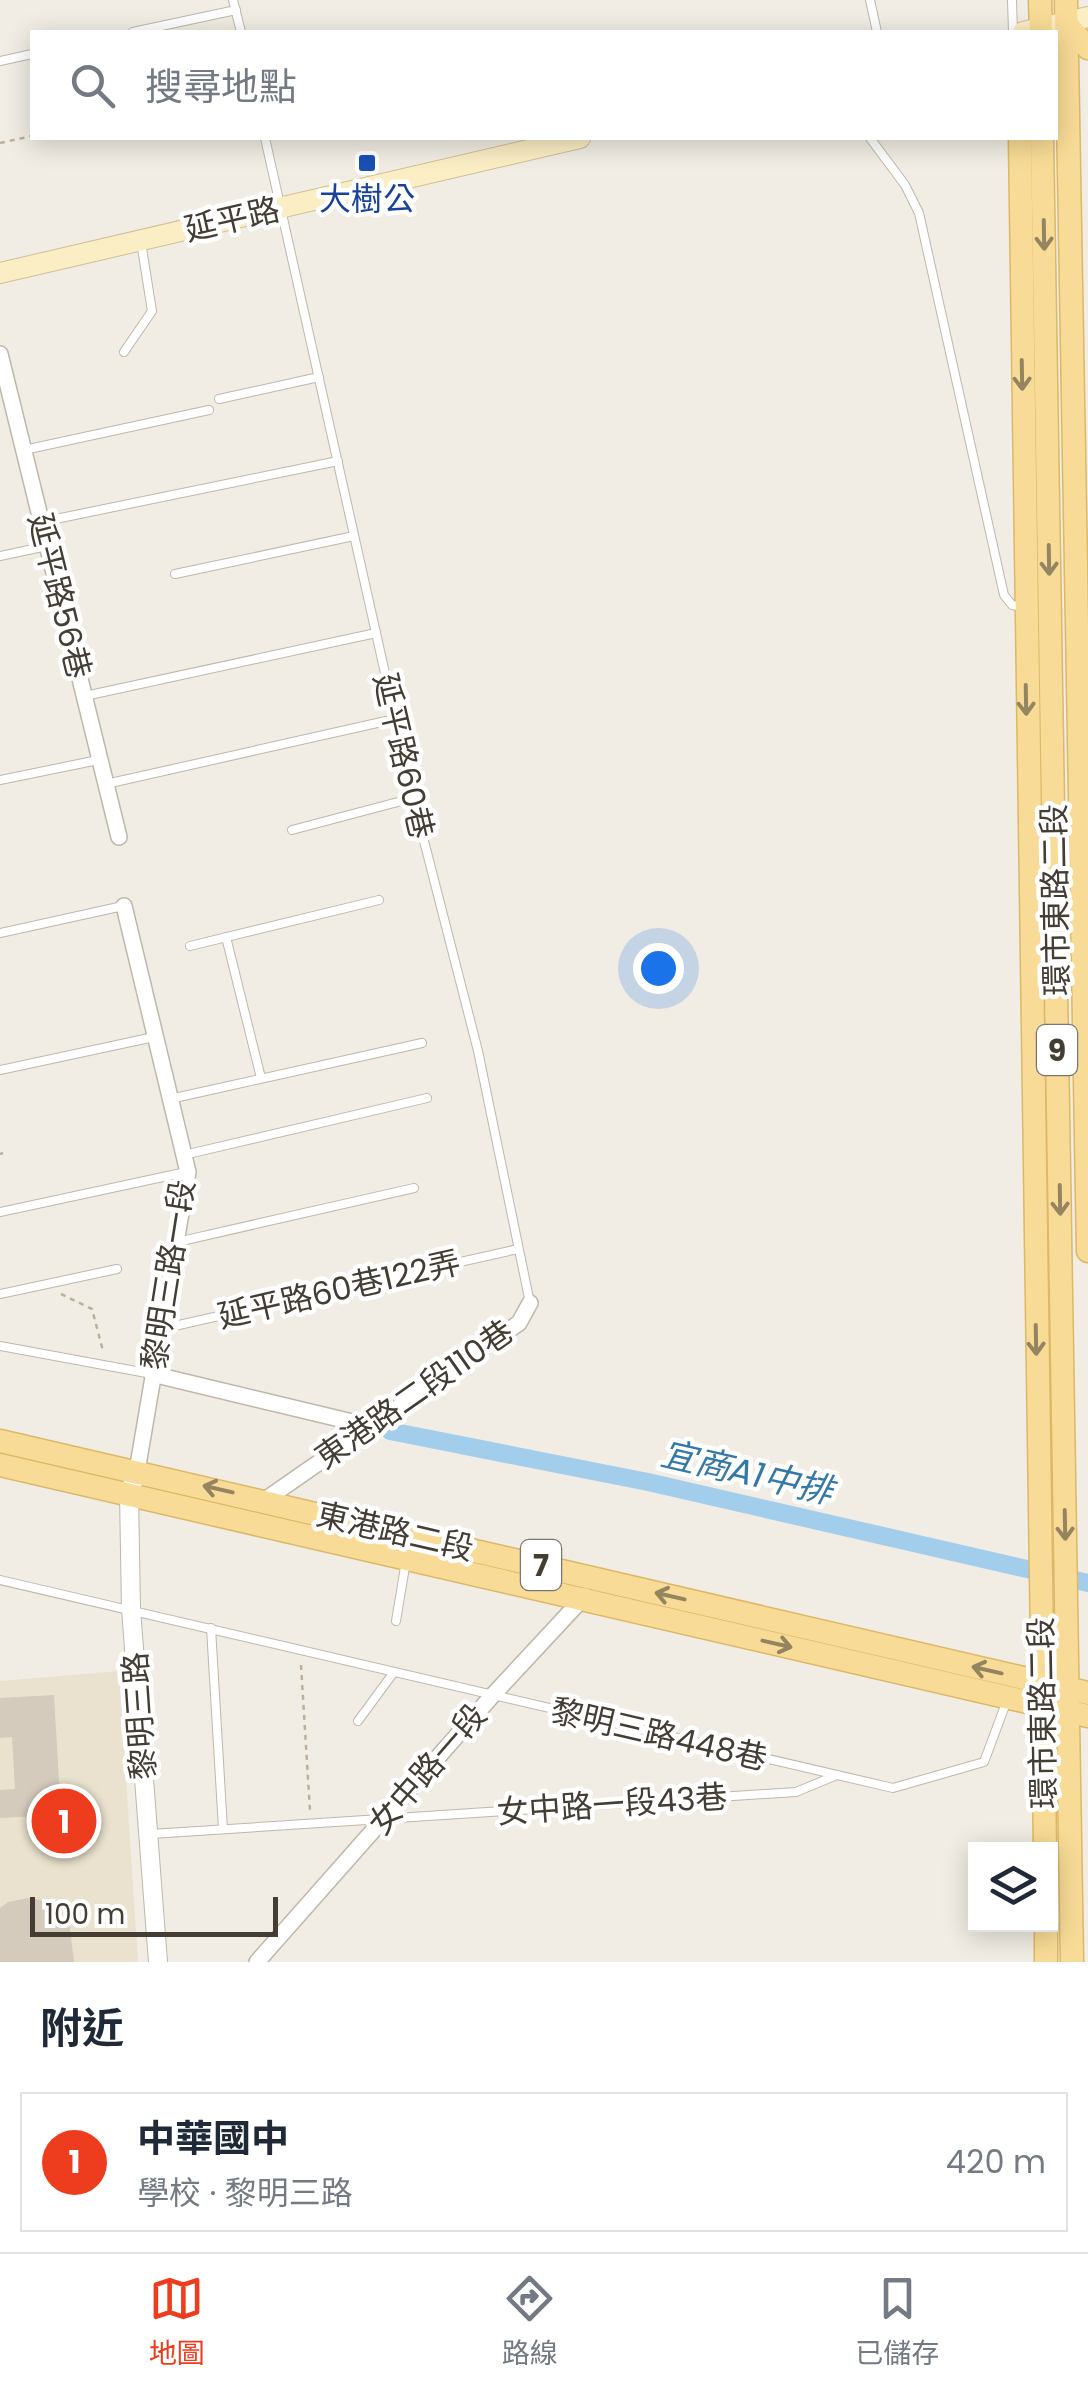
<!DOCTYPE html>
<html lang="zh-TW">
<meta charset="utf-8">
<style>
body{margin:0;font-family:Poppins,"Noto Sans TC",sans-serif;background:#f2f2f3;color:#1f2937}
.controls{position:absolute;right:30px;bottom:30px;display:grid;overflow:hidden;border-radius:0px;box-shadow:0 5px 25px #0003}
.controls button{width:90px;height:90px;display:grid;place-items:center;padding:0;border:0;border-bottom:2px solid #e0e1e3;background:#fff;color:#1f2937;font:50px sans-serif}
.scale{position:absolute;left:30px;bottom:25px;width:248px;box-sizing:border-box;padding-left:10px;border:5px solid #433d34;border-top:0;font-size:28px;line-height:35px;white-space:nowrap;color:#433d34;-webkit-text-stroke:8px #fff;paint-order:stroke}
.you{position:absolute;left:658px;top:968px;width:35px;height:35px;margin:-25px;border:8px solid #fff;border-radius:50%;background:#1a73e8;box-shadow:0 0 0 15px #1a73e833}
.badge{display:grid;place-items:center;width:65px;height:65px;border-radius:50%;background:#ee3c1e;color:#fff;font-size:32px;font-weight:700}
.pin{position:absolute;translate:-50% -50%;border:5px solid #fff;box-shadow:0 2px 10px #0006}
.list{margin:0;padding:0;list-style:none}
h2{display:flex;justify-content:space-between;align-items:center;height:130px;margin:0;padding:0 40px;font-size:42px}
h2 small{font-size:32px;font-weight:400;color:#747a83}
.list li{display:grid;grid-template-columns:65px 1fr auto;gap:30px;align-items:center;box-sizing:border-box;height:140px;margin:0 20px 20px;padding:0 20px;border:2px solid #e0e1e3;border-radius:0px}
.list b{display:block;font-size:38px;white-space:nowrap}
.list p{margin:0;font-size:32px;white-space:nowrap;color:#747a83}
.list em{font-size:32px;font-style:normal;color:#747a83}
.icon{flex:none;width:55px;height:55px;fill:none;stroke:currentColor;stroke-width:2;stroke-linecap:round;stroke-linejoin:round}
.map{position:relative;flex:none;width:1088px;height:1962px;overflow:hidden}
.search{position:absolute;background:#fff;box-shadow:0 5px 25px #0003;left:30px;right:30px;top:30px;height:110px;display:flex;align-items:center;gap:25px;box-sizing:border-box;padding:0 35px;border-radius:0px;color:#747a83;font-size:38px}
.sheet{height:290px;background:#fff}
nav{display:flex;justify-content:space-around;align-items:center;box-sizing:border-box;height:140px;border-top:2px solid #e0e1e3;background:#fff;font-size:28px;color:#747a83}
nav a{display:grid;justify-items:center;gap:5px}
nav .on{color:#ee3c1e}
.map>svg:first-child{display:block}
</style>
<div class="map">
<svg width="1088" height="1962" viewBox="0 0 1088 1962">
<rect width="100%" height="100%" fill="#f1ede4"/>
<polygon fill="#eae2ce" points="119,1671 138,1962 0,1962 0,1681"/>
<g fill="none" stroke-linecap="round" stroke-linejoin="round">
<polyline stroke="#a3ceeb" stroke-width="18" points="390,1431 648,1482 1088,1583"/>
</g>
<g fill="#d5cbbd">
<polygon points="54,1695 61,1815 0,1818 0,1790 15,1789 12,1737 0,1738 0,1698"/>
<polygon points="28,1898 49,1901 68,1910 74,1962 0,1962 0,1908 8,1902"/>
</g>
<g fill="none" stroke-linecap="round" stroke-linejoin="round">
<defs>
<g id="service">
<polyline points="233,0 241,32"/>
<polyline points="870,0 877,32"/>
<polyline points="1012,0 1013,32"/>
<polyline points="133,32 236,10"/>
<polyline points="0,61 32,54"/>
<polyline points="265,138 413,798 478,1051 530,1303"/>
<polyline points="870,138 905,185 919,213 1004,595 1012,605 1022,607"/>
<polyline points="124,352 152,311 141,242"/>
<polyline points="219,399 319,377"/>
<polyline points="24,450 209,410"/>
<polyline points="41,522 338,461"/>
<polyline points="0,556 47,546"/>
<polyline points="175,574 354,536"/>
<polyline points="85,696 376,633"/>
<polyline points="0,780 98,760"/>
<polyline points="106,784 395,719"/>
<polyline points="292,830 413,798"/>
<polyline points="0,933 123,906"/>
<polyline points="226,937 261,1078"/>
<polyline points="190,946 379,900"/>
<polyline points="0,1070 154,1037"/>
<polyline points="170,1099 422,1043"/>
<polyline points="184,1155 427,1098"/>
<polyline points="0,1212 186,1172"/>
<polyline points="177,1242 414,1188"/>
<polyline points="0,1294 117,1269"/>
<polyline points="161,1329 518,1249"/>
<polyline points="0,1346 152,1374"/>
<polyline points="0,1580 893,1788 984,1762 1006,1703"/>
<polyline points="396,1621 406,1561"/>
<polyline points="211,1628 223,1829"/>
<polyline points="358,1721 394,1672"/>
<polyline points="151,1834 796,1792 837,1775"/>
</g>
<g id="minor">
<polyline points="0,354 119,837"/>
<polyline points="124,906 188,1172 137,1471"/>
<polyline points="152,1374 369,1426"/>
<polyline points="264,1504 265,1500 519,1323 530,1303"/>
<polyline points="257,1962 492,1696 585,1596"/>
</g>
<polyline id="tertiary" points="137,1471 129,1494 131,1609 158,1962"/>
<g id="secondary">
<polyline points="1023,32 1088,17"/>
<polyline points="0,273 580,138"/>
</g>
<g id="primary">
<polyline points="1040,0 1041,32"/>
<polyline points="1066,0 1088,1251"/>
<polyline points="1066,24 1088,48"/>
<polyline points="1020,138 1045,1850"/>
<polyline points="1042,138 1072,1962"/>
<polyline points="0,1441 1088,1693"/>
<polyline points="0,1465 1088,1716"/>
<polyline points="1046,1924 1046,1962"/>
</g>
</defs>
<use href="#service" stroke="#bfb7aa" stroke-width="10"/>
<use href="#minor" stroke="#bfb7aa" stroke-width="18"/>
<use href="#tertiary" stroke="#bfb7aa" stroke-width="20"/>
<use href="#secondary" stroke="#cfc096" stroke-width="22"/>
<use href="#primary" stroke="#dcb867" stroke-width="25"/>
<g stroke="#bdb099" stroke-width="2.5" stroke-dasharray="5 5" stroke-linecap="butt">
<polyline points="0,143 32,136"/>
<polyline points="0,1154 3,1153"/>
<polyline points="61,1294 92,1309 103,1351"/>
<polyline points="301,1665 310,1811"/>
</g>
<use href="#service" stroke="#fff" stroke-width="8"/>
<use href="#minor" stroke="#fff" stroke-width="15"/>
<use href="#tertiary" stroke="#fff" stroke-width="18"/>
<use href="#secondary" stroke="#fbedc4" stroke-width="20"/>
<use href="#primary" stroke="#f8db96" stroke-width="22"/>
</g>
<defs><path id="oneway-shaft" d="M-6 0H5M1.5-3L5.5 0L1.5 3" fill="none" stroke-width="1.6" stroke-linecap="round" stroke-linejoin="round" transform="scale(2.5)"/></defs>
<g stroke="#948460">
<use href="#oneway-shaft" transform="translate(1044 235) rotate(89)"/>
<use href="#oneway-shaft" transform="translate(1022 375) rotate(89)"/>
<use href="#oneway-shaft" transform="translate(1049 560) rotate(89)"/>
<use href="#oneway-shaft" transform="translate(1026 700) rotate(89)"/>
<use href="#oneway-shaft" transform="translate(1060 1200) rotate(89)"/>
<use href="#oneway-shaft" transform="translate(1036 1340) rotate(89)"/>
<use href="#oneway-shaft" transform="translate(218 1489) rotate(-167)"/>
<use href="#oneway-shaft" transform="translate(1065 1525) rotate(89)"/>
<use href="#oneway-shaft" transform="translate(670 1596) rotate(-167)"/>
<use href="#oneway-shaft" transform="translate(777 1644) rotate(13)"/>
<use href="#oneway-shaft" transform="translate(987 1670) rotate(-167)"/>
</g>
<rect fill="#1a4fb4" stroke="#fff" stroke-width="4" x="357" y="153" width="20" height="20" rx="5"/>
<g text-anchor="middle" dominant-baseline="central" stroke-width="9" stroke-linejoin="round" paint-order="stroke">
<g fill="#fff" stroke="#7b7771" stroke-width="2.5">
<rect x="1037" y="1025" width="40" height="50" rx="8"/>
<rect x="521" y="1540" width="40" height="50" rx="8"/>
</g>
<g font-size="30" font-weight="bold" fill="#433d34">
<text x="1057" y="1050">9</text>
<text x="541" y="1565">7</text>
</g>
<g font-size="32" fill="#164399" stroke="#fff">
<text x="367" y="198">大樹公</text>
</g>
<g font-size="32" fill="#433d34" stroke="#fff">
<text transform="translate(232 219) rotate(-13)">延平路</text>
<text transform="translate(60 596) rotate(76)">延平路56巷</text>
<text transform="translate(404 756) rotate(77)">延平路60巷</text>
<text transform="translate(1055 900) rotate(-91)">環市東路二段</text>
<text transform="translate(168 1275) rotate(-81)">黎明三路一段</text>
<text transform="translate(339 1289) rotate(-13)">延平路60巷122弄</text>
<text transform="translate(414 1394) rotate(-35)">東港路二段110巷</text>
<text transform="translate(395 1531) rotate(13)">東港路二段</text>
<text transform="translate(1042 1713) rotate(-91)">環市東路二段</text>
<text transform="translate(139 1716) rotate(-94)">黎明三路</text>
<text transform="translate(659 1734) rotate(13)">黎明三路448巷</text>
<text transform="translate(427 1769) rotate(-49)">女中路一段</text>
<text transform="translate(612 1804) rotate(-4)">女中路一段43巷</text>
</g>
<g font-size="35" font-style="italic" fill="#3478a8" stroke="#fff">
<text transform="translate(747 1472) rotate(13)">宜商A1中排</text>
</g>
</g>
</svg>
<div class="controls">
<button><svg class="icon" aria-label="layers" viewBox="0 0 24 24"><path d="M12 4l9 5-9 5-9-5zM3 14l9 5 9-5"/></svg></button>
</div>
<div class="scale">100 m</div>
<div class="you"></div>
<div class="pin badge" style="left:64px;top:1821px">1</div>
<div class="search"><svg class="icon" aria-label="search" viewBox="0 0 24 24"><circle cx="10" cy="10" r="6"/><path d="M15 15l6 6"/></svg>搜尋地點</div>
</div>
<section class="sheet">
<h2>附近<small></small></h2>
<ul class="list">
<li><span class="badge">1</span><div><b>中華國中</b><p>學校 · 黎明三路</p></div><em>420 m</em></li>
</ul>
</section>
<nav>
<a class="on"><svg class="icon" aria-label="map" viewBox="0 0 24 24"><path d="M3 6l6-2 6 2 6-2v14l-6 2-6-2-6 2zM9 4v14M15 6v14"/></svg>地圖</a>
<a><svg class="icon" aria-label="directions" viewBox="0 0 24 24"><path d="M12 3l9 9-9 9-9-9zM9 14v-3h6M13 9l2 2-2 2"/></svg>路線</a>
<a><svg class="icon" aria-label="saved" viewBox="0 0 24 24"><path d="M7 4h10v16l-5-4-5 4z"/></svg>已儲存</a>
</nav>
